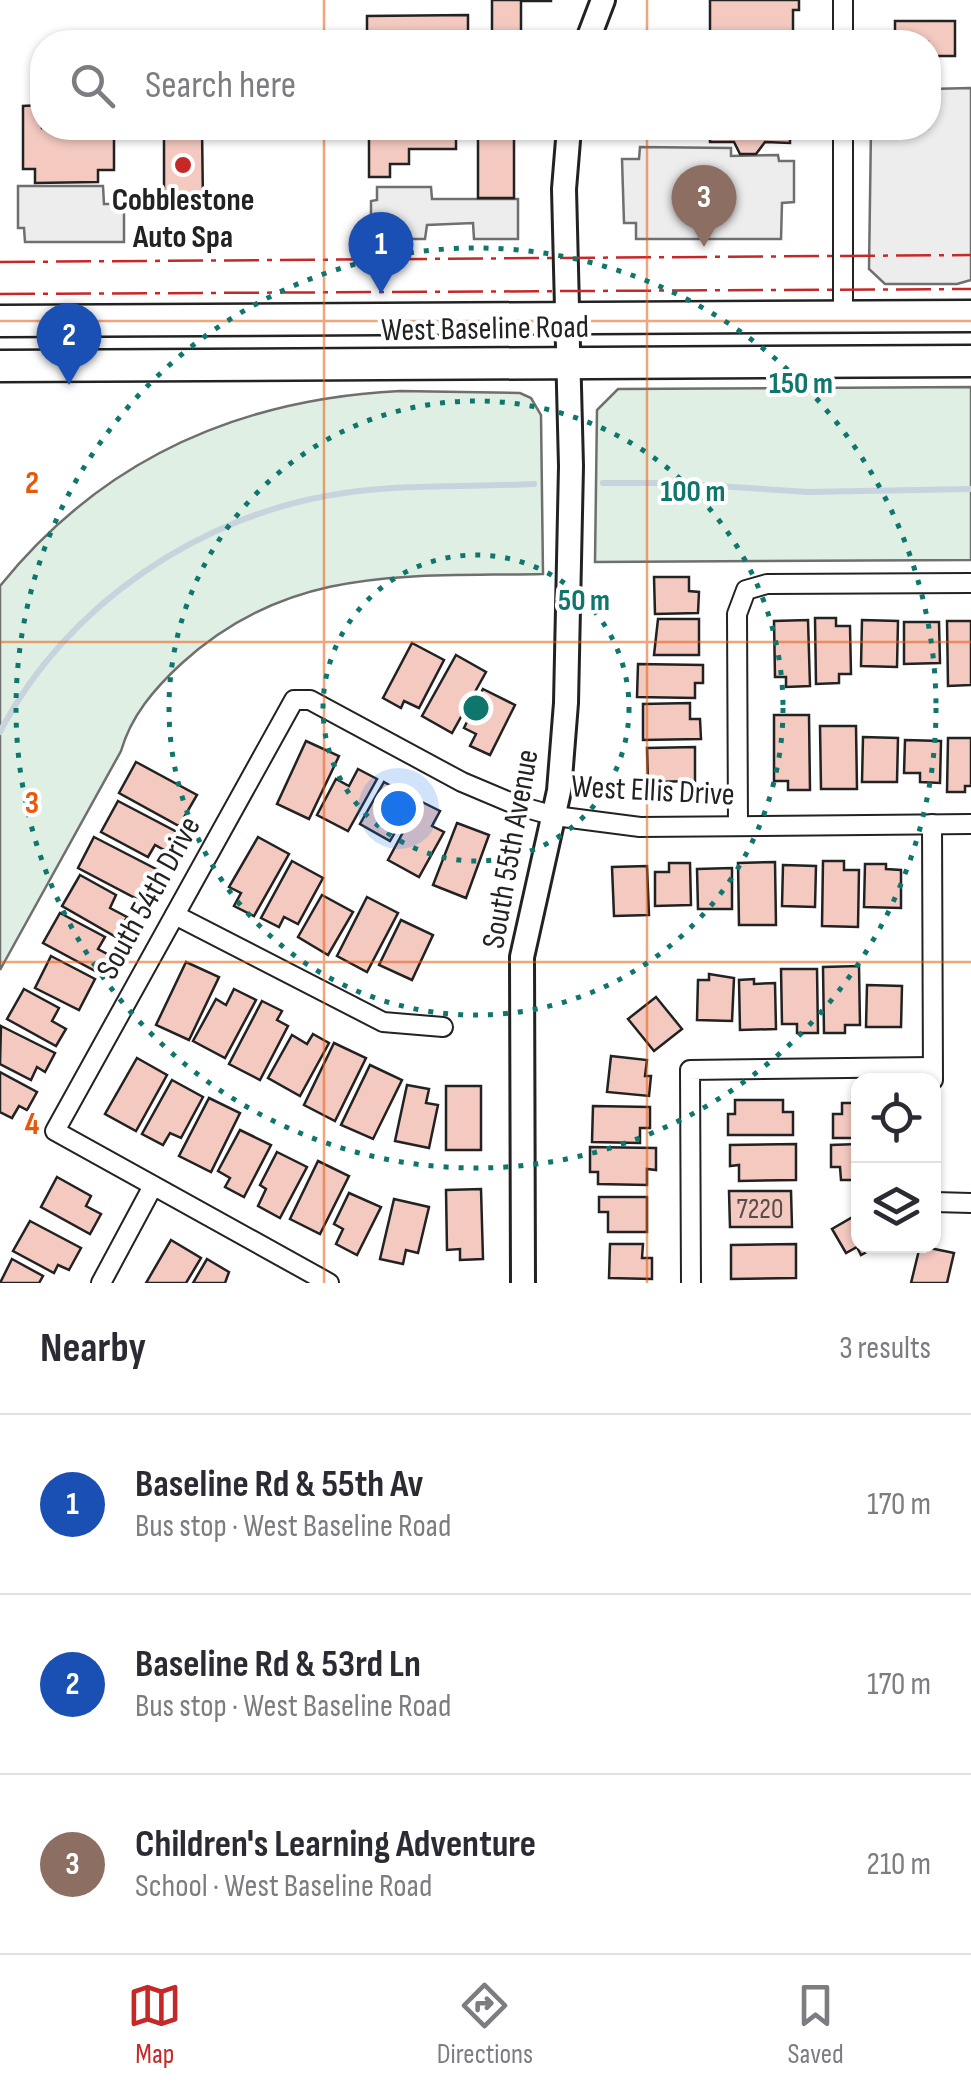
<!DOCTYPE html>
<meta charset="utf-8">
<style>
body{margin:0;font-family:"Sofia Sans Condensed",sans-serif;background:#f2f2f3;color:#2b2b33}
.controls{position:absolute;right:30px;bottom:30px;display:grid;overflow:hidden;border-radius:20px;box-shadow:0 2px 8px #0004}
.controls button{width:90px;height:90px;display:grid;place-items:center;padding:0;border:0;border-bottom:2px solid #e1e1e2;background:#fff;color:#2b2b33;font:50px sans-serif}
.you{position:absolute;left:398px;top:808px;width:35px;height:35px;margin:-25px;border:8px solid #fff;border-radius:50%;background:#1a73e8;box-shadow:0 0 0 15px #1a73e833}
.badge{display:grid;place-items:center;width:65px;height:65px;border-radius:50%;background:#c62828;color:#fff;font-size:32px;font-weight:700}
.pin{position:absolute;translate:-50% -82px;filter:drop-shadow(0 2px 5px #0008)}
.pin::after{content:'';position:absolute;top:52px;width:35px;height:30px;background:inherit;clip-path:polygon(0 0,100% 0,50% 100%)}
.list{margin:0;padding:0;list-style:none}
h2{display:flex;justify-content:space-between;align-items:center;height:130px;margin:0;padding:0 40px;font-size:42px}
h2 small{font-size:32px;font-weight:400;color:#7c7c81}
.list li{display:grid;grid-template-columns:65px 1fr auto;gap:30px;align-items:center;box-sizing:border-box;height:180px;padding:0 40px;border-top:2px solid #e1e1e2}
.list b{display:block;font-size:38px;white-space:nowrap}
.list p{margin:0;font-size:32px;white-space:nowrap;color:#7c7c81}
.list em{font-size:32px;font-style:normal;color:#7c7c81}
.icon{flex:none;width:55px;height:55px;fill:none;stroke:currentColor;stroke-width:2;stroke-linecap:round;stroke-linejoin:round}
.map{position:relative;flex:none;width:971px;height:1283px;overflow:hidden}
.search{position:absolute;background:#fff;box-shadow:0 2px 8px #0004;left:30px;right:30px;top:30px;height:110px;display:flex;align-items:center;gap:25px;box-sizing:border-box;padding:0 35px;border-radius:40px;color:#7c7c81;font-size:38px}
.sheet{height:670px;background:#fff}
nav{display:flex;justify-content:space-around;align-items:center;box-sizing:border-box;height:140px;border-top:2px solid #e1e1e2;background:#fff;font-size:28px;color:#7c7c81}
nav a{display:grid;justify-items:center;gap:5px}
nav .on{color:#c62828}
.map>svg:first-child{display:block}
</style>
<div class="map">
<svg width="971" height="1283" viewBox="0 0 971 1283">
<rect width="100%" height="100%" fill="#fff"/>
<g fill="#e0efe3" stroke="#6f6f6f" stroke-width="2.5">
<polygon points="971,387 971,560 595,562 597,410 618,389"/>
<path d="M400 391 520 393 531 398 541 415 543 574C407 577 290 564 181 664 154 689 131 716 121 751L0 970V586C103 458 239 399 400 391Z"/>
</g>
<g fill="#ededed" stroke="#6f6f6f" stroke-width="2.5">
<polygon points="971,88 971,280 957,284 885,284 869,269 871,128 928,128 929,89"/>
<polygon points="640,147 731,148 731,156 778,155 779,161 794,161 794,202 782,203 781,239 636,239 636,223 624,223 622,159 639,159"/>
<polygon points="18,186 103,186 104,204 124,204 124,242 25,242 24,228 18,228"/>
<polygon points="377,187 431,187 432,199 518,199 518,239 474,239 473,223 427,225 425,239 371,239 371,201 377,200"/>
</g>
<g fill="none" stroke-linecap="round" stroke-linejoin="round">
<g stroke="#c7d3dd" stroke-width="6">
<polyline points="603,483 671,483 808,492 971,489"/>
<path d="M0 732C66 604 203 513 344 493 406 484 472 487 534 484"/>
</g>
</g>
<g fill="#f3c9c0" stroke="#222" stroke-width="2.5">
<polygon points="492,0 551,0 551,1 521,1 521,42 492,42"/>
<polygon points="710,0 799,0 799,10 793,10 793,42 710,42"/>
<polygon points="468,15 468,42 367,42 367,16"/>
<polygon points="895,21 955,21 955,56 928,56 928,42 895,42"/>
<polygon points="42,105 42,128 114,128 114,170 98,170 98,182 35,183 35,169 23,169 23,106"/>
<polygon points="164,128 202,128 203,203 164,203"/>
<polygon points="369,128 456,128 456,149 409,149 409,164 390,164 390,177 369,177"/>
<polygon points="710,128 790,128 790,143 765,142 756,154 740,154 734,142 710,142"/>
<rect x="478" y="129" width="36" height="69"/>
<polygon points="654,577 689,577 689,591 699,592 698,613 655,614"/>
<polygon points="815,618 836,618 836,626 850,626 851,674 839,674 839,683 816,684"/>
<polygon points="658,619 699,619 699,655 654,655"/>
<polygon points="808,620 810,686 786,687 786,677 775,677 774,621"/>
<polygon points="862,620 898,621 897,667 861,666"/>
<polygon points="947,621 971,621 971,685 948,686"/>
<polygon points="904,622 939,622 940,663 904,664"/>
<polygon points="412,643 444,660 419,708 404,701 401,708 383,698"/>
<polygon points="456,655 486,672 452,733 422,716"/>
<polygon points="638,664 703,665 703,683 695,683 695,698 637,697"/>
<polygon points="483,689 515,705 490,755 470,746 476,734 464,728"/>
<polygon points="690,703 690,719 700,719 701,739 643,740 643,704"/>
<polygon points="774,715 809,715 810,790 788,790 788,781 774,781"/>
<polygon points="820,726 856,726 857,789 821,789"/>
<polygon points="863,737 898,738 897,782 862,782"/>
<polygon points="948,738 971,738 971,786 965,786 965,792 947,792"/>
<polygon points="905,740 941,741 940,783 920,782 920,773 904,773"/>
<polygon points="306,741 339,756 309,819 277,804"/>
<polygon points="695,747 695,781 648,782 647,748"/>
<polygon points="136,762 197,795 179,826 119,793"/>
<polygon points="358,769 377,779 348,831 317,815 336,779 349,786"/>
<polygon points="384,782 414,799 390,841 360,824"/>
<polygon points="118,801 177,832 166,851 155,845 148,857 101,832"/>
<polygon points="420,801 440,811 432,826 444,832 419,877 388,860"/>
<polygon points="457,823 489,835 466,898 433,885"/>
<polygon points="94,837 156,869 139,900 78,868"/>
<polygon points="258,837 289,854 254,916 234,906 241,893 229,887"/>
<polygon points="292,861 323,878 298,924 284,917 279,927 261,918"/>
<polygon points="823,861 844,861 844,870 859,870 858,927 822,926"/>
<polygon points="775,862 776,925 739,925 738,863"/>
<polygon points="669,863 690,863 691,905 655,906 655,872 669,872"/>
<polygon points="865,864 886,864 886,869 901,870 901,908 864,907"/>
<polygon points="783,865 816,866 815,907 782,906"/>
<polygon points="647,866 649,915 614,916 612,867"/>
<polygon points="732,868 732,909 698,909 697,869"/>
<polygon points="80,875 116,895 110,908 127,917 116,937 62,906"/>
<polygon points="322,895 353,912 328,955 298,937"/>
<polygon points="367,897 398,913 367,972 337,956"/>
<polygon points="60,913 105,937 98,949 109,955 99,973 43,943"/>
<polygon points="401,920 433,935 412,980 379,965"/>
<polygon points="51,956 95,979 79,1010 35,988"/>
<polygon points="186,962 219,977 189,1040 156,1025"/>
<polygon points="859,966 860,1025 845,1025 845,1033 824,1033 823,967"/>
<polygon points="781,969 817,969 818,1033 797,1033 797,1024 782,1024"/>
<polygon points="709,974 734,978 732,1021 697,1020 698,980 709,980"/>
<polygon points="754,979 754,984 775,983 776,1029 740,1030 739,980"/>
<polygon points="867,985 902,986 901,1027 866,1027"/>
<polygon points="24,989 59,1008 52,1021 66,1029 56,1046 7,1019"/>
<polygon points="234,989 256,1000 225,1058 193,1041 216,999 226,1005"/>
<polygon points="656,997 682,1029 654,1051 628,1019"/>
<polygon points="262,1001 282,1011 277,1020 288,1026 260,1080 229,1064"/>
<polygon points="1,1026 55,1053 45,1072 37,1067 31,1080 0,1064"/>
<polygon points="313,1034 329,1043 300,1096 268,1078 292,1035 307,1044"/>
<polygon points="334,1043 366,1058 335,1121 304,1105"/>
<polygon points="611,1056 647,1060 645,1076 651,1076 649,1096 607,1092"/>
<polygon points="137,1058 167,1075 136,1131 105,1114"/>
<polygon points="370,1065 402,1080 373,1139 341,1125"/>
<polygon points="0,1072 37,1092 27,1110 19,1106 12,1118 0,1112"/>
<polygon points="172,1080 203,1097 181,1138 170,1133 163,1145 142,1134"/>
<polygon points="407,1085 429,1089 426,1103 438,1105 429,1148 395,1141"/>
<rect x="446" y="1086" width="35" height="64"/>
<polygon points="209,1098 240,1113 211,1172 179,1156"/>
<polygon points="735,1100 783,1100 783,1112 793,1112 793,1135 728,1135 728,1114 735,1114"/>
<polygon points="842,1103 858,1103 858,1138 833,1138 833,1114 842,1114"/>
<polygon points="593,1106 650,1107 650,1128 640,1128 640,1143 592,1142"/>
<polygon points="240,1130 271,1145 244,1197 225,1187 230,1178 218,1171"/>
<polygon points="796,1144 796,1180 739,1181 739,1165 730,1166 730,1145"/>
<polygon points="858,1144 858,1180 841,1180 840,1167 831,1167 831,1145"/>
<polygon points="590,1147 656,1148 656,1170 647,1169 647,1185 598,1184 598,1172 590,1172"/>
<polygon points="277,1152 307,1167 280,1218 258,1206 266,1189 260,1185"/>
<polygon points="318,1161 349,1176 320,1234 290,1219"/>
<polygon points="57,1177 91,1196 86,1206 101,1214 90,1234 41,1207"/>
<polygon points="481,1189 483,1259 460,1260 460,1249 447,1250 446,1190"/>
<polygon points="729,1191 791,1191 792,1227 730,1227"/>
<polygon points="349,1193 381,1207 357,1255 336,1244 343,1229 334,1224"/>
<polygon points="599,1197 647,1197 647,1232 608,1232 608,1212 599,1212"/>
<polygon points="394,1199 429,1207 418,1253 406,1250 403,1264 380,1259"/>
<polygon points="858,1214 858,1246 878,1246 861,1255 857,1247 846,1253 832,1229"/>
<polygon points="30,1221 81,1248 69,1270 58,1265 54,1273 13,1251"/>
<polygon points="171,1240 201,1258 186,1283 146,1283"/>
<polygon points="610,1244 643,1244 642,1258 652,1258 652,1279 609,1278"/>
<polygon points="796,1244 796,1278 731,1279 731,1245"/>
<polygon points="920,1246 954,1253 947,1283 911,1283"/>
<polygon points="12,1259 43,1276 39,1283 0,1283"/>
<polygon points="207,1259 229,1272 225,1283 193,1283"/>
</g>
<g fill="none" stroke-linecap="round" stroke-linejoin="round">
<defs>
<g id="minor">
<polyline points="843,42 843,0"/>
<polyline points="843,317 843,128"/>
<polyline points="932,824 933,1080"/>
<polyline points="738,826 737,614 746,590 767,584 971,583"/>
<polyline points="175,915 383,1022 443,1027"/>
<polyline points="934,1202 971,1203"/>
<polyline points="101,1283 153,1186"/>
<polyline points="329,1283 55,1131 294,700 310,700 462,782 519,806 555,816 640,827 971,824"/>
<polyline points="691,1283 690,1070 932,1067"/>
</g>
<g id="tertiary">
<polyline points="587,42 603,0"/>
<polyline points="523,1283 522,957 559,791 566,703 571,466 564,189 569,128"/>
</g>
<g id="primary">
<polyline points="0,321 971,316"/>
<polyline points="0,366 971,361"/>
</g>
</defs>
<use href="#minor" stroke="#222" stroke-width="22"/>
<use href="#tertiary" stroke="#222" stroke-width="28"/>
<use href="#primary" stroke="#222" stroke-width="35"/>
<use href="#minor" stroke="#fff" stroke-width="18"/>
<use href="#tertiary" stroke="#fff" stroke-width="22"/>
<use href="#primary" stroke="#fff" stroke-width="30"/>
<g stroke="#c62828" stroke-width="2.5" stroke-dasharray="35 8 5 8" stroke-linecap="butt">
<polyline points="0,262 971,255"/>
<polyline points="0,294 971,289"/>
</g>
</g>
<path fill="none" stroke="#e8590c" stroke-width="2.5" stroke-opacity="0.55" d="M324 0V42M647 0V42M324 128V1283M647 128V1283M0 321H971M0 642H971M0 962H971"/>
<g fill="none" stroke="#0f766e" stroke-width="5" stroke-dasharray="5 10">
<circle cx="476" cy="708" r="153"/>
<circle cx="476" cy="708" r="307"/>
<circle cx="476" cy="708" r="460"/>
</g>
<circle fill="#c62828" stroke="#fff" stroke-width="4" cx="183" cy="165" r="10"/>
<g text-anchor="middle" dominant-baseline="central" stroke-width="8" stroke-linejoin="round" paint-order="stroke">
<g font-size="28" fill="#564c4a">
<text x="760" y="1209">7220</text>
</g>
<g font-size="32" font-weight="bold" fill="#222" stroke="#fff">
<text x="183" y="200">Cobblestone<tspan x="183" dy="37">Auto Spa</tspan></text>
</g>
<g font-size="32" fill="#222" stroke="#fff">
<text transform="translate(485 329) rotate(-1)">West Baseline Road</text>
<text transform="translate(653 791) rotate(3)">West Ellis Drive</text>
<text transform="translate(511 849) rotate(-80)">South 55th Avenue</text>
<text transform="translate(149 898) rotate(-61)">South 54th Drive</text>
</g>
</g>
<g font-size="32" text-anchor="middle" font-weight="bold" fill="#e8590c" stroke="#fff" stroke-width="8" stroke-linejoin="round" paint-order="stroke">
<text x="32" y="493">2</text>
<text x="32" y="813">3</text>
<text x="32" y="1134">4</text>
</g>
<circle cx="476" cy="708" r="15" fill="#0f766e" stroke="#fff" stroke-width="5"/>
<g font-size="30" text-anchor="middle" font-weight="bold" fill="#0f766e" stroke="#fff" stroke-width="8" stroke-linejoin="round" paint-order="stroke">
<text x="801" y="393">150 m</text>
<text x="693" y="501">100 m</text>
<text x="584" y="610">50 m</text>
</g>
</svg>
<div class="controls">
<button><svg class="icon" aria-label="locate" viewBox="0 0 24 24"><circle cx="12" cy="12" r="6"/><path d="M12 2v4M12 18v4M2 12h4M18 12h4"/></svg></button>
<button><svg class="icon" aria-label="layers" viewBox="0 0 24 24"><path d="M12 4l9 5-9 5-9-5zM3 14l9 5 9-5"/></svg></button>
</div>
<div class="you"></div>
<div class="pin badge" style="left:381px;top:294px;background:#1a4fb4">1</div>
<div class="pin badge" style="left:69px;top:385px;background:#1a4fb4">2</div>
<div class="pin badge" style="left:704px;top:247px;background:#8d6e63">3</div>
<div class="search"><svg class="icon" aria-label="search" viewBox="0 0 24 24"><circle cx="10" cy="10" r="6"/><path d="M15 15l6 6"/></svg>Search here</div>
</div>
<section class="sheet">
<h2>Nearby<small>3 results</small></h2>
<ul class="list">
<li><span class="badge" style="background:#1a4fb4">1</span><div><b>Baseline Rd &amp; 55th Av</b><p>Bus stop · West Baseline Road</p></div><em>170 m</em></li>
<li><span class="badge" style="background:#1a4fb4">2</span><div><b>Baseline Rd &amp; 53rd Ln</b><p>Bus stop · West Baseline Road</p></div><em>170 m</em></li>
<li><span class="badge" style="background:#8d6e63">3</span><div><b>Children's Learning Adventure</b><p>School · West Baseline Road</p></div><em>210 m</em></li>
</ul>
</section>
<nav>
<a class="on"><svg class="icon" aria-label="map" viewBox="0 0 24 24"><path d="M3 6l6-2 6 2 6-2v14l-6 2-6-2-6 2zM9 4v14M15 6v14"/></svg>Map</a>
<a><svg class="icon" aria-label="directions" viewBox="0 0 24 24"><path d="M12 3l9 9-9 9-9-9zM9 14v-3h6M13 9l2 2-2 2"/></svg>Directions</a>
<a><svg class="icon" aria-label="saved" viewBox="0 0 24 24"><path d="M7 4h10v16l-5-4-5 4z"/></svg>Saved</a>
</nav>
